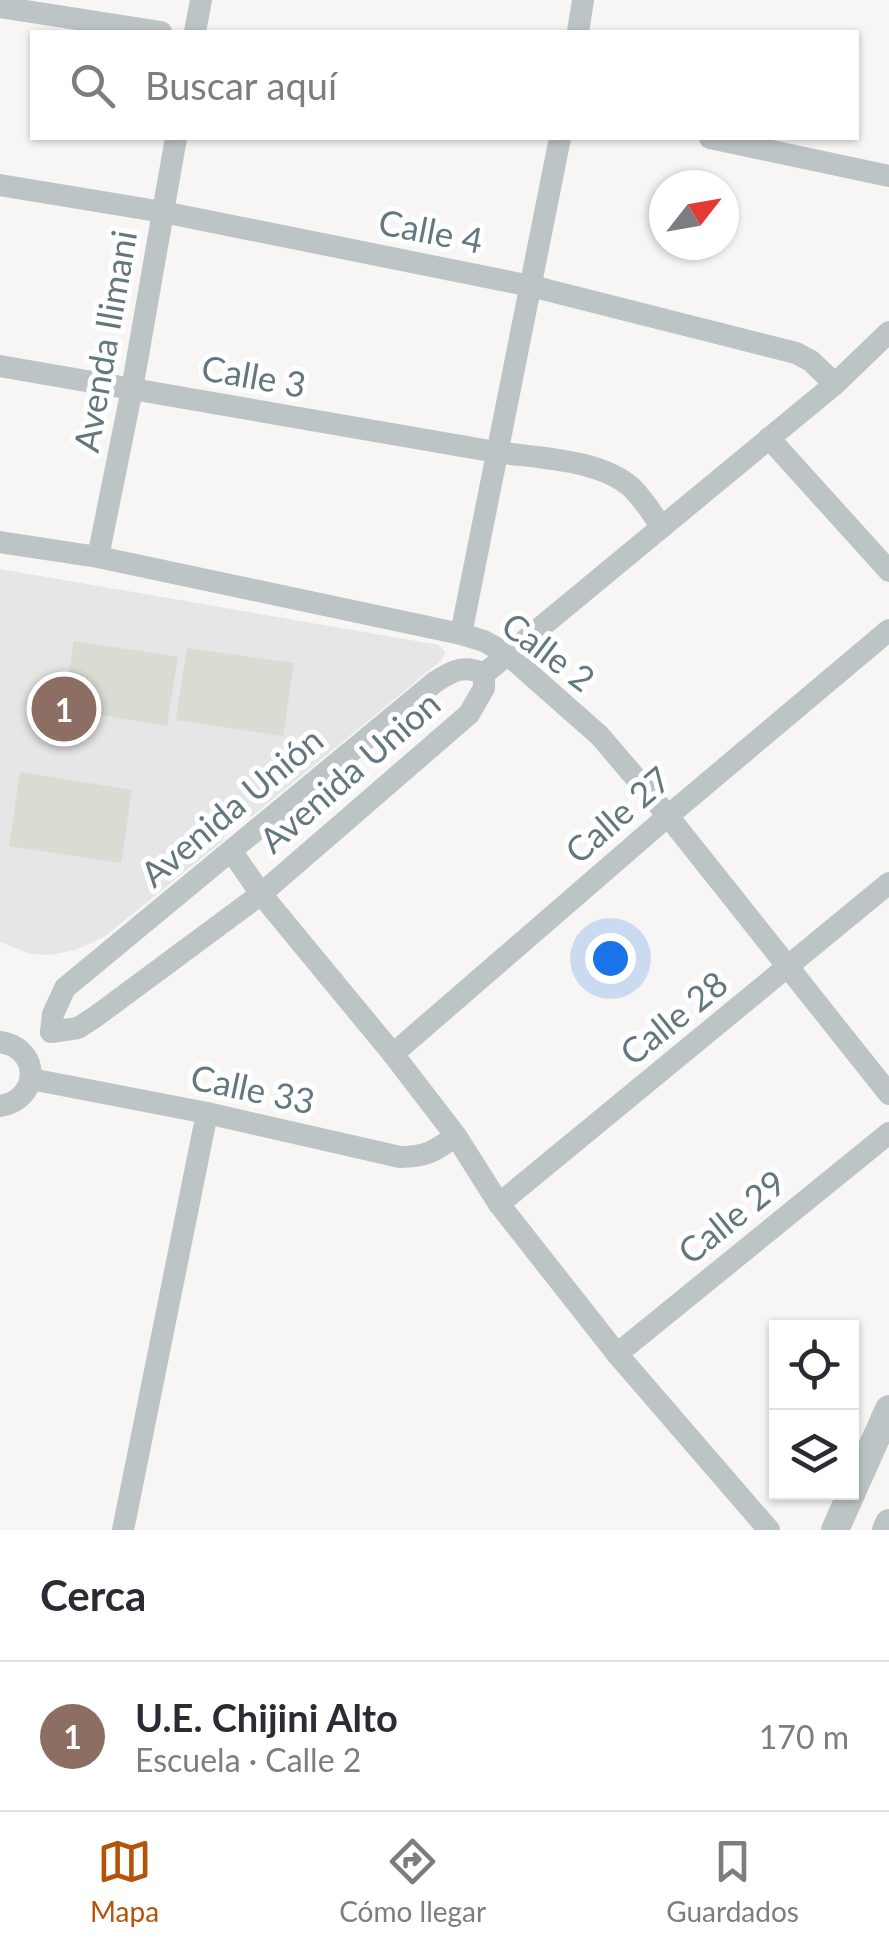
<!DOCTYPE html>
<html lang="es">
<meta charset="utf-8">
<style>
body{margin:0;font-family:Lato,sans-serif;background:#f2f2f3;color:#2b2b33}
.controls{position:absolute;right:30px;bottom:30px;display:grid;overflow:hidden;border-radius:0px;box-shadow:0 2px 8px #0004}
.controls button{width:90px;height:90px;display:grid;place-items:center;padding:0;border:0;border-bottom:2px solid #e1e1e2;background:#fff;color:#2b2b33;font:50px sans-serif}
.compass{position:absolute;left:649px;top:170px;width:90px;height:90px;border-radius:50%;background:#fff;box-shadow:0 2px 8px #0004;rotate:59deg}
.you{position:absolute;left:610px;top:958px;width:35px;height:35px;margin:-25px;border:8px solid #fff;border-radius:50%;background:#1a73e8;box-shadow:0 0 0 15px #1a73e833}
.badge{display:grid;place-items:center;width:65px;height:65px;border-radius:50%;background:#b45309;color:#fff;font-size:32px;font-weight:700}
.pin{position:absolute;translate:-50% -50%;border:5px solid #fff;box-shadow:0 2px 10px #0006}
.list{margin:0;padding:0;list-style:none}
h2{display:flex;justify-content:space-between;align-items:center;height:130px;margin:0;padding:0 40px;font-size:42px}
h2 small{font-size:32px;font-weight:400;color:#7c7c81}
.list li{display:grid;grid-template-columns:65px 1fr auto;gap:30px;align-items:center;box-sizing:border-box;height:150px;padding:0 40px;border-top:2px solid #e1e1e2}
.list b{display:block;font-size:38px;white-space:nowrap}
.list p{margin:0;font-size:32px;white-space:nowrap;color:#7c7c81}
.list em{font-size:32px;font-style:normal;color:#7c7c81}
.icon{flex:none;width:55px;height:55px;fill:none;stroke:currentColor;stroke-width:2;stroke-linecap:round;stroke-linejoin:round}
.map{position:relative;flex:none;width:889px;height:1530px;overflow:hidden}
.search{position:absolute;background:#fff;box-shadow:0 2px 8px #0004;left:30px;right:30px;top:30px;height:110px;display:flex;align-items:center;gap:25px;box-sizing:border-box;padding:0 35px;border-radius:0px;color:#7c7c81;font-size:38px}
.sheet{height:280px;background:#fff}
nav{display:flex;justify-content:space-around;align-items:center;box-sizing:border-box;height:140px;border-top:2px solid #e1e1e2;background:#fff;font-size:28px;color:#7c7c81}
nav a{display:grid;justify-items:center;gap:5px}
nav .on{color:#b45309}
.map>svg:first-child{display:block}
</style>
<div class="map">
<svg width="889" height="1530" viewBox="0 0 889 1530">
<rect width="100%" height="100%" fill="#f7f6f4"/>
<polygon fill="#e5e6e5" points="0,569 439,645 445,652 442,660 254,815 236,820 226,829 224,840 104,937 75,950 50,955 31,954 0,942"/>
<g fill="#d8dcd3">
<polygon points="74,641 178,657 167,726 64,709"/>
<polygon points="187,648 294,663 283,736 176,720"/>
<polygon points="20,772 132,790 121,863 9,846"/>
</g>
<g fill="none" stroke-linecap="round" stroke-linejoin="round">
<g stroke="#bdc4c6" stroke-width="22">
<polyline points="0,7 161,32"/>
<polyline points="195,32 201,0"/>
<polyline points="578,32 583,0"/>
<polyline points="710,138 889,176"/>
<polyline points="0,185 163,212 531,286 796,353 811,361 835,384"/>
<path d="M0 366 496 452C537 458 602 459 633 489 644 500 653 515 662 527"/>
<polyline points="769,438 889,571"/>
<polyline points="0,542 98,557 461,634 484,641 507,654 600,736 668,816 889,1094"/>
<polyline points="98,557 132,389 176,138"/>
<polyline points="461,634 560,138"/>
<polyline points="232,852 261,894 393,1054 456,1136 499,1204 617,1354 769,1530"/>
<polyline points="51,1032 78,1028 95,1017 261,894 469,714 484,688 484,674 835,384 889,332"/>
<path d="M51 1032 53 1014 65 988 435 682C452 671 464 664 484 674"/>
<path d="M0 1042C41 1048 41 1099 0 1106"/>
<polyline points="393,1054 668,816 889,630"/>
<path d="M31 1079 207 1113 400 1157C426 1157 435 1151 456 1136"/>
<polyline points="499,1204 889,883"/>
<polyline points="617,1354 889,1133"/>
<polyline points="123,1530 207,1113"/>
</g>
<g stroke="#bdc4c6" stroke-width="28">
<polyline points="835,1530 889,1409"/>
<polyline points="886,1530 889,1523"/>
</g>
</g>
<g text-anchor="middle" dominant-baseline="central" stroke-width="10" stroke-linejoin="round" paint-order="stroke">
<g font-size="35" fill="#63787e" stroke="#fff">
<text transform="translate(431 230) rotate(11)">Calle 4</text>
<text transform="translate(104 341) rotate(-80)">Avenda Ilimani</text>
<text transform="translate(254 375) rotate(10)">Calle 3</text>
<text transform="translate(549 651) rotate(37)">Calle 2</text>
<text transform="translate(349 771) rotate(-41)">Avenida Union</text>
<text transform="translate(231 806) rotate(-40)">Avenida Unión</text>
<text transform="translate(617 814) rotate(-41)">Calle 27</text>
<text transform="translate(673 1017) rotate(-39)">Calle 28</text>
<text transform="translate(253 1088) rotate(12)">Calle 33</text>
<text transform="translate(731 1216) rotate(-39)">Calle 29</text>
</g>
</g>
</svg>
<div class="controls">
<button><svg class="icon" aria-label="locate" viewBox="0 0 24 24"><circle cx="12" cy="12" r="6"/><path d="M12 2v4M12 18v4M2 12h4M18 12h4"/></svg></button>
<button><svg class="icon" aria-label="layers" viewBox="0 0 24 24"><path d="M12 4l9 5-9 5-9-5zM3 14l9 5 9-5"/></svg></button>
</div>
<svg class="compass" viewBox="-18 -18 36 36"><path d="M0-13l5 13h-10z" fill="#e53935"/><path d="M0 13l5-13h-10z" fill="#7c7c81"/></svg>
<div class="you"></div>
<div class="pin badge" style="left:64px;top:709px;background:#8d6e63">1</div>
<div class="search"><svg class="icon" aria-label="search" viewBox="0 0 24 24"><circle cx="10" cy="10" r="6"/><path d="M15 15l6 6"/></svg>Buscar aquí</div>
</div>
<section class="sheet">
<h2>Cerca<small></small></h2>
<ul class="list">
<li><span class="badge" style="background:#8d6e63">1</span><div><b>U.E. Chijini Alto</b><p>Escuela · Calle 2</p></div><em>170 m</em></li>
</ul>
</section>
<nav>
<a class="on"><svg class="icon" aria-label="map" viewBox="0 0 24 24"><path d="M3 6l6-2 6 2 6-2v14l-6 2-6-2-6 2zM9 4v14M15 6v14"/></svg>Mapa</a>
<a><svg class="icon" aria-label="directions" viewBox="0 0 24 24"><path d="M12 3l9 9-9 9-9-9zM9 14v-3h6M13 9l2 2-2 2"/></svg>Cómo llegar</a>
<a><svg class="icon" aria-label="saved" viewBox="0 0 24 24"><path d="M7 4h10v16l-5-4-5 4z"/></svg>Guardados</a>
</nav>
